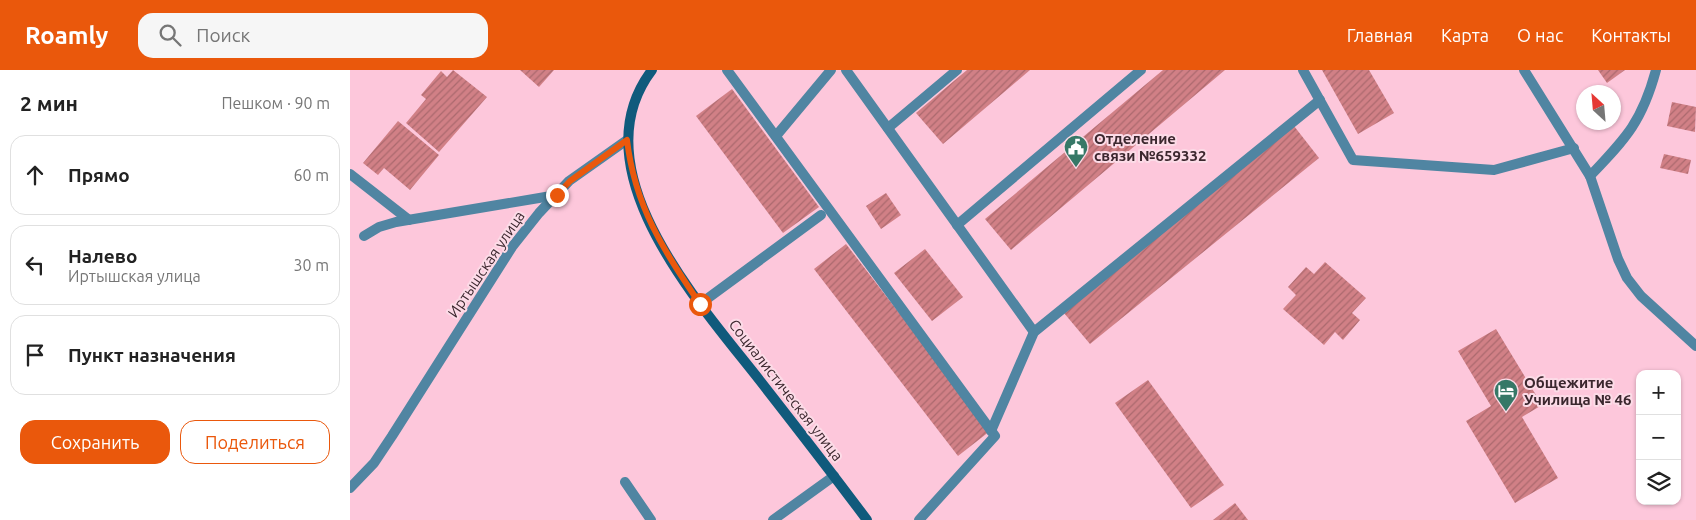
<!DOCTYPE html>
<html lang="ru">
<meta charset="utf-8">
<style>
body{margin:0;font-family:Ubuntu,sans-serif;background:#f6f6f6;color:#222}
.controls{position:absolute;right:15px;bottom:15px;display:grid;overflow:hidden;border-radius:10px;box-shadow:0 1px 4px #0004}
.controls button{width:45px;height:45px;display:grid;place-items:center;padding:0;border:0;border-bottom:1px solid #e0e0e0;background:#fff;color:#222;font:25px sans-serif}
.compass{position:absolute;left:1226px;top:15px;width:45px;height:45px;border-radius:50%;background:#fff;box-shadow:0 1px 4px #0004;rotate:334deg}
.stop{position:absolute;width:15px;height:15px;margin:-11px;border:4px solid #ea580c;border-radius:50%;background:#fff}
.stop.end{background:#ea580c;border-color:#fff;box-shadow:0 1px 5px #0008}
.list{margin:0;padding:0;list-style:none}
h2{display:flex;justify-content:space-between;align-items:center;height:65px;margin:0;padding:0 20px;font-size:21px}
h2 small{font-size:16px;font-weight:400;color:#767676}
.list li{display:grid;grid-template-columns:32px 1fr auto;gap:15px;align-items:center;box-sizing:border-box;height:80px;margin:0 10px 10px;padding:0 10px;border:1px solid #e0e0e0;border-radius:15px}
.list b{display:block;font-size:19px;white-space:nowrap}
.list p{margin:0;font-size:16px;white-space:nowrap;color:#767676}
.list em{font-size:16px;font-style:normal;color:#767676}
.actions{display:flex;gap:10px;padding:15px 20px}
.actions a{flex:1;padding:11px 0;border:1px solid #ea580c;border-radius:15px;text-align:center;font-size:18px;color:#ea580c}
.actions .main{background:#ea580c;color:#fff}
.icon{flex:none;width:28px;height:28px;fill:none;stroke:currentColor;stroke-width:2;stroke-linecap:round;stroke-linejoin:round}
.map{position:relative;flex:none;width:1346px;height:450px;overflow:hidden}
header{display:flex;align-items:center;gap:30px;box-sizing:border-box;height:70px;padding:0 25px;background:#ea580c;color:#fff}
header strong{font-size:24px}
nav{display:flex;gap:28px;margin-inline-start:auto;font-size:18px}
.search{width:350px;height:45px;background:#f6f6f6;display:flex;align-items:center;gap:12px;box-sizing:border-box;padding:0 18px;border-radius:15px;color:#767676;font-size:19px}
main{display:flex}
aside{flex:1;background:#fff}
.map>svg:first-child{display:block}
</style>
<header>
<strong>Roamly</strong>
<div class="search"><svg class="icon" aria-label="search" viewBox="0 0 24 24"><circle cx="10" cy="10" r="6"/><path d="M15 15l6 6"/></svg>Поиск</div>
<nav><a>Главная</a><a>Карта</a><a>О нас</a><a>Контакты</a></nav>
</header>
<main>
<aside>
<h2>2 мин<small>Пешком · 90 m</small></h2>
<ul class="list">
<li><svg class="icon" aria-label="ahead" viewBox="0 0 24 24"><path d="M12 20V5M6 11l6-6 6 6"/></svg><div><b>Прямо</b></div><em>60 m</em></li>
<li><svg class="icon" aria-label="left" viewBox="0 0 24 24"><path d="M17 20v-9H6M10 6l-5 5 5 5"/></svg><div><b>Налево</b><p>Иртышская улица</p></div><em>30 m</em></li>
<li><svg class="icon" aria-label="arrive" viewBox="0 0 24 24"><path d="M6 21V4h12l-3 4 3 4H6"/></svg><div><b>Пункт назначения</b></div></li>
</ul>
<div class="actions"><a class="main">Сохранить</a><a>Поделиться</a></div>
</aside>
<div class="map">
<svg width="1346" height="450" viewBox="0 0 1346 450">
<defs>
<pattern id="building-hatch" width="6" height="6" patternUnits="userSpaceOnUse" patternTransform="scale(1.25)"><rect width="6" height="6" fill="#d18086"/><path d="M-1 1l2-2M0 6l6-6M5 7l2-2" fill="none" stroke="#ab696e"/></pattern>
</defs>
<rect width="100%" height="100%" fill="#fdc7db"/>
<g fill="url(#building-hatch)">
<polygon points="103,0 137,27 89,82 56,53 76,29 71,25 91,1 97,7"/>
<polygon points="170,0 204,0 189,17"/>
<polygon points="617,0 680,0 593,74 566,43"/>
<polygon points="813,0 875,0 661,180 635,149"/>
<polygon points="972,0 1019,0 1044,43 1008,64"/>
<polygon points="1248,0 1275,0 1257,13"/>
<polygon points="382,19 469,137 433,163 346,46"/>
<polygon points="1322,32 1346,37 1345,62 1317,56"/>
<polygon points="48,51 89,85 60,120 34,98 28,105 13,93"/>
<polygon points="944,56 969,88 740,274 714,243"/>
<polygon points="1314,84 1341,90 1338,104 1310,98"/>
<polygon points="536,123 551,145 531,159 516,136"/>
<polygon points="496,174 640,361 608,386 464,199"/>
<polygon points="575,179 613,227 582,251 544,203"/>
<polygon points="975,192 1016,228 1002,243 1010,250 993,270 985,262 974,275 933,239 946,225 938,217 956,197 964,204"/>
<polygon points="1146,259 1192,335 1172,347 1208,408 1165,433 1116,351 1141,336 1108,281"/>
<polygon points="798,310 874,415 841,438 765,333"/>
<polygon points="885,433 898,450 863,450"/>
</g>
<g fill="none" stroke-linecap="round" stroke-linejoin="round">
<g stroke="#5085a2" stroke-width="10">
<polyline points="377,0 645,366 569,450"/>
<polyline points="496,0 684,262"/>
<polyline points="953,0 1003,90 1144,100 1224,78"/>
<polyline points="538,58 607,0"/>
<polyline points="426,66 481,0"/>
<polyline points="0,104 59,150"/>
<polyline points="607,155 791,0"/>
<polyline points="14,166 29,157 46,152 207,125"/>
<polyline points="350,234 471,145"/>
<polyline points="641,361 684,262 970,30"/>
<polyline points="275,412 301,450"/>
</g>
<g stroke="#5085a2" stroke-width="10">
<polyline points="1174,0 1240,106 1268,189 1277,208 1291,226 1346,276"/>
<path d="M1240 106C1276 68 1292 52 1306 0"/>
<polyline points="0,418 24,393 42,366 162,177 189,143 219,111 277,70"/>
<polyline points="423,450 484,406"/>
</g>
<path stroke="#105a7c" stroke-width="10" d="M302 0C226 100 351 235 411 312 447 358 482 403 517 450"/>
</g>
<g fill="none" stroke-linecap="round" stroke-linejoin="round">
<path stroke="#ea580c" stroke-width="6" d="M207 125 220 111 277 70C285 137 313 179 350 234"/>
</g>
<defs>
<symbol id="civic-pin" viewBox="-11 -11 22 30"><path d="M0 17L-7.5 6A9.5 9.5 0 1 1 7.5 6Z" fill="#367867" stroke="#fcdbe7"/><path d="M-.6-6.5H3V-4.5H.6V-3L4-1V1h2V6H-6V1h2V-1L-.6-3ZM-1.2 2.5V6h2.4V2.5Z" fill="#fff"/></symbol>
<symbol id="hotel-pin" viewBox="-11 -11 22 30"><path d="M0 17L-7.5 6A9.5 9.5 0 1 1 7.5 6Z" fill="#367867" stroke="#fcdbe7"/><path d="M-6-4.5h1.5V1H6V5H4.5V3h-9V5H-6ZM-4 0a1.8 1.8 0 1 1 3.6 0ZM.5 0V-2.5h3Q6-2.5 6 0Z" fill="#fff"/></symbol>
</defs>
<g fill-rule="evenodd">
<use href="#civic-pin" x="712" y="63" width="28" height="38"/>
<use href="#hotel-pin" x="1142" y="307" width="28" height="38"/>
</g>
<g text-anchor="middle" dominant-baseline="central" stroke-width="4" stroke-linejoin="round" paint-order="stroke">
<g font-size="15" font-weight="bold" fill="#3b272e" stroke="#fcdbe7" text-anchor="start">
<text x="744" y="68">Отделение<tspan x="744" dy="17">связи №659332</tspan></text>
<text x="1174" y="312">Общежитие<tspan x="1174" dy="17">Училища № 46</tspan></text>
</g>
<g font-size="15" fill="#3b272e" stroke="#fcdbe7">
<text transform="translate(136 194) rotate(-56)">Иртышская улица</text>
<text transform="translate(436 320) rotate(52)">Социалистическая улица</text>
</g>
</g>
</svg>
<div class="controls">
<button>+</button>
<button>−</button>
<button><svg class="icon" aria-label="layers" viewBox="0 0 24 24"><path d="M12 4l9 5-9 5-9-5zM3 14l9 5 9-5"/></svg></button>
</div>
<svg class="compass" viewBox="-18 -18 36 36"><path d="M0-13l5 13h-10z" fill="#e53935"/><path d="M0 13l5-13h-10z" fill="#767676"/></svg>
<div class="stop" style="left:350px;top:234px"></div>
<div class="stop end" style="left:207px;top:125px"></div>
</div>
</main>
